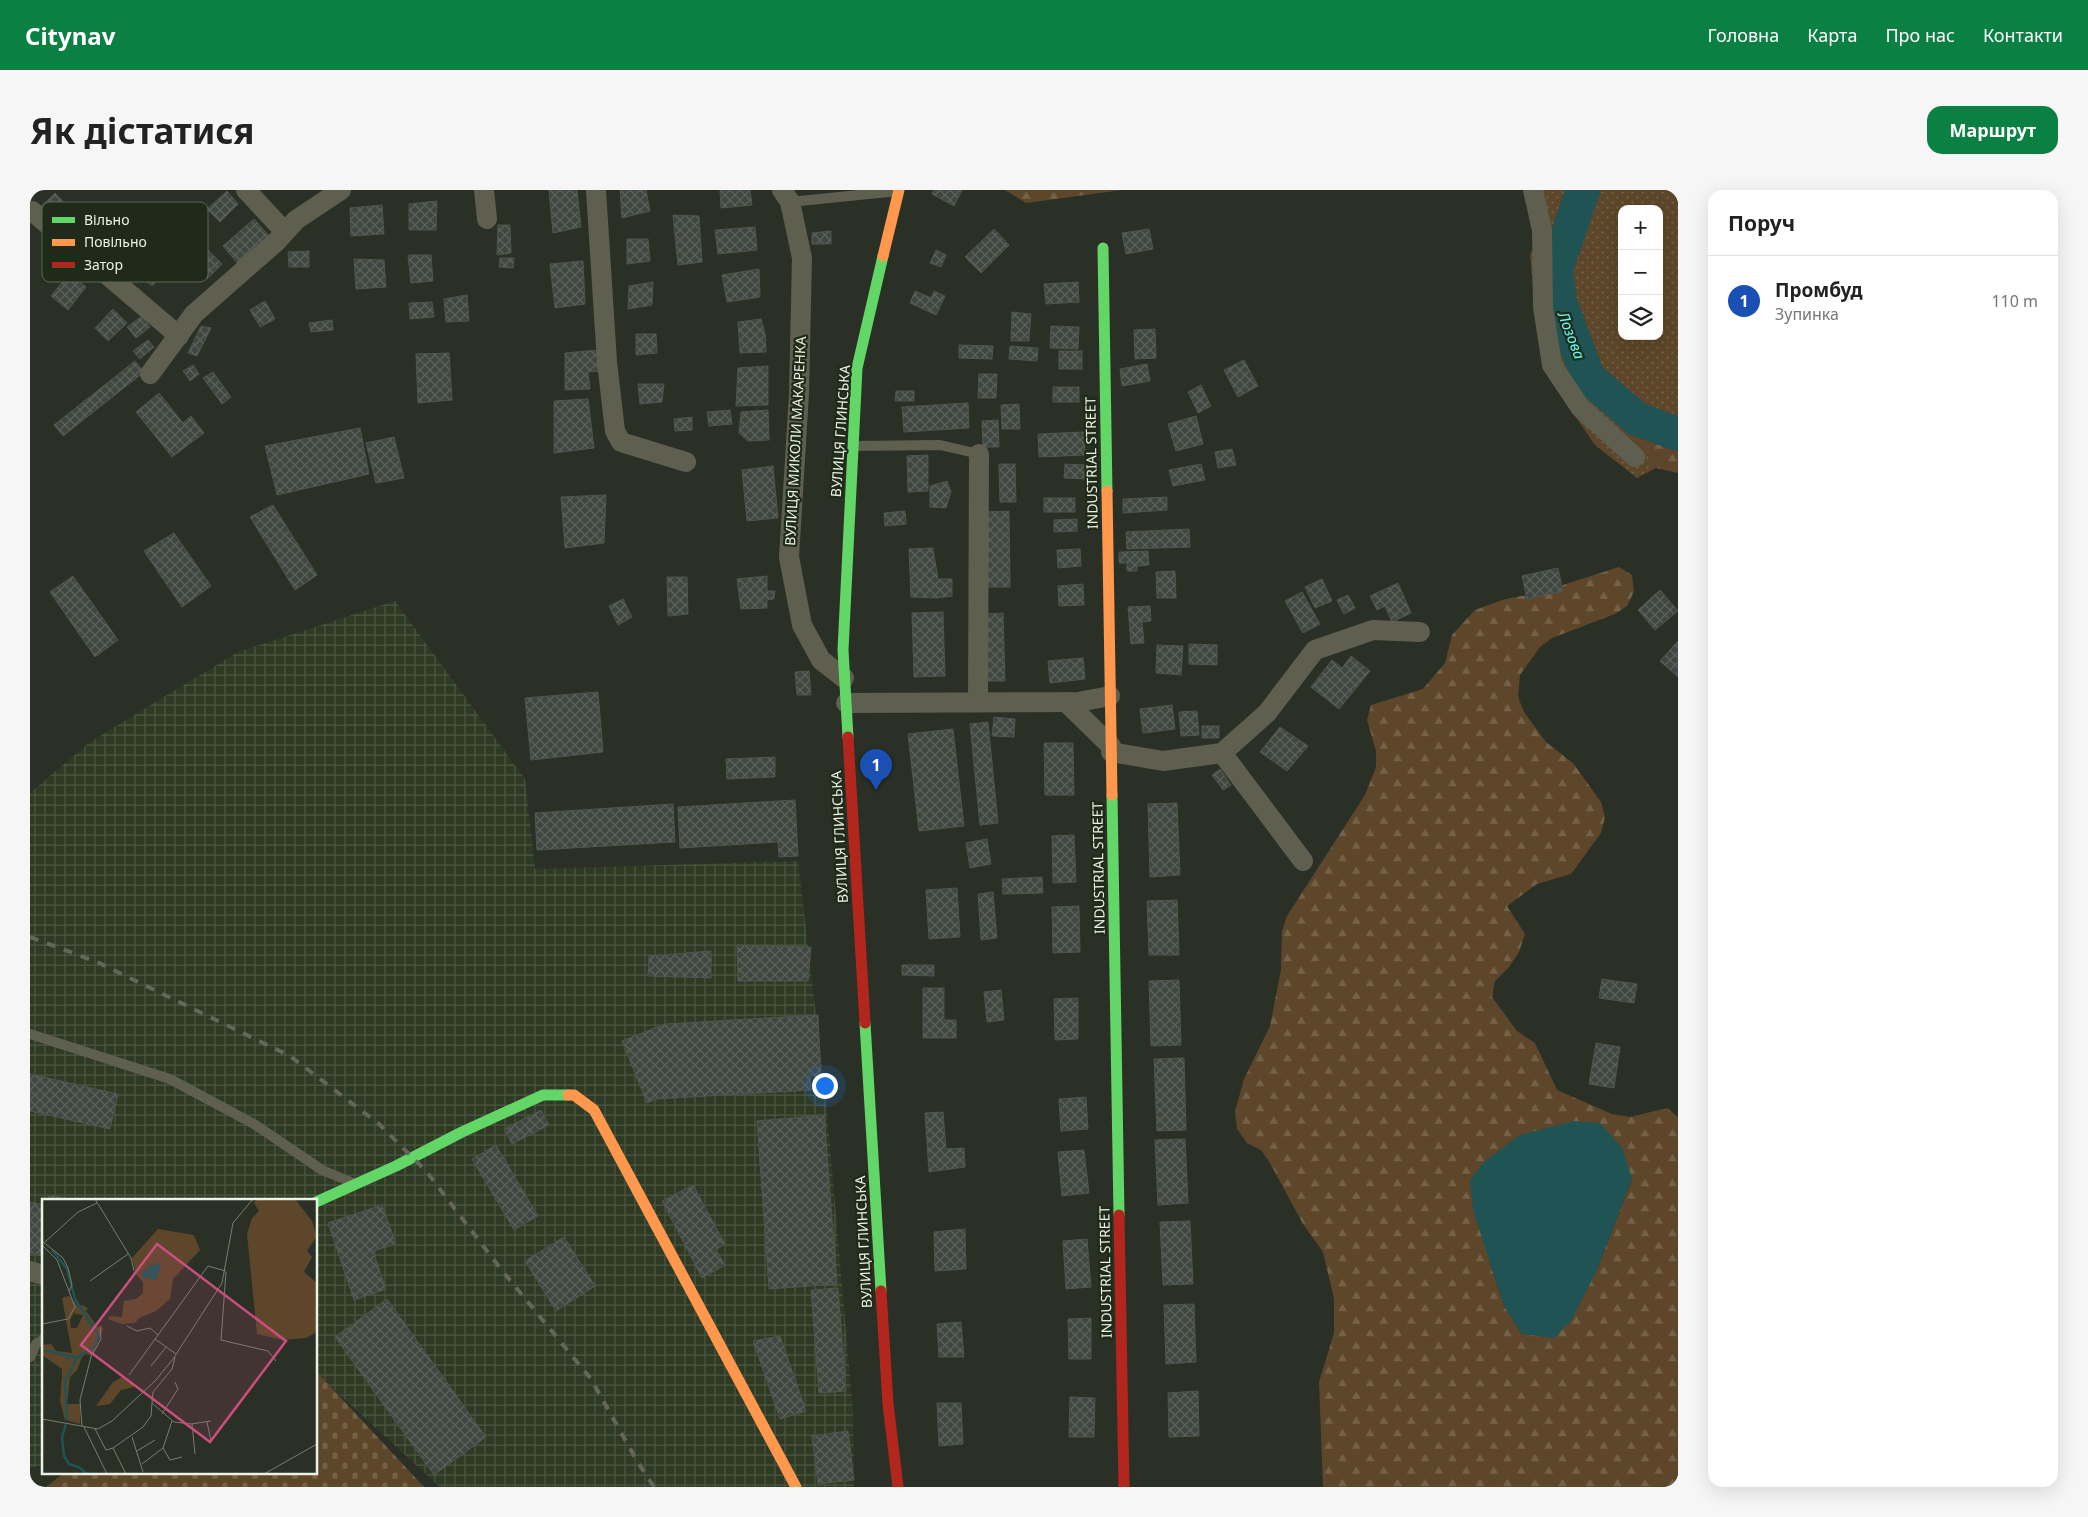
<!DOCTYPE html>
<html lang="uk">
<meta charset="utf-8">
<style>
body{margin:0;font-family:"Noto Sans",sans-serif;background:#f6f6f6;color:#222}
.controls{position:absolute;right:15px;top:15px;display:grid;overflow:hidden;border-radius:10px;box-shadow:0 5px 20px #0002}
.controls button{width:45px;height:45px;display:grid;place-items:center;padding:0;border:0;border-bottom:1px solid #e0e0e0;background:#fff;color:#222;font:25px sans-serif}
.you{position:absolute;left:794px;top:895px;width:18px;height:18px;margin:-12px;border:4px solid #fff;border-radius:50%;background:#1a73e8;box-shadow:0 0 0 8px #1a73e833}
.badge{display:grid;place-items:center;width:32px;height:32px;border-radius:50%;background:#0b8043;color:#fff;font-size:16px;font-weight:700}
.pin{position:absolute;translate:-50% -41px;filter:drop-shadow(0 1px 2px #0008)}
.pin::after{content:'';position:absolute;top:26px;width:18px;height:15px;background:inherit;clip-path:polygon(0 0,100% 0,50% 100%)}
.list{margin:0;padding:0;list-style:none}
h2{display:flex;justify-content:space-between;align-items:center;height:65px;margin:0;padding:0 20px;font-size:21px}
h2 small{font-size:16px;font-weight:400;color:#767676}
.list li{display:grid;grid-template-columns:32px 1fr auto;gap:15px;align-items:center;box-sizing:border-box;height:90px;padding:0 20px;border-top:1px solid #e0e0e0}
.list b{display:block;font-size:19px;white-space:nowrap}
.list p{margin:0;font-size:16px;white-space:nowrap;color:#767676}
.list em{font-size:16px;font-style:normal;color:#767676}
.icon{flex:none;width:28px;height:28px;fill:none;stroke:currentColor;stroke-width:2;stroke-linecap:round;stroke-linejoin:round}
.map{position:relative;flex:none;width:1648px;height:1297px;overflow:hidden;border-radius:15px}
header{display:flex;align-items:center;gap:30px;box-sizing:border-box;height:70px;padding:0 25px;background:#0b8043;color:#fff}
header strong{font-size:24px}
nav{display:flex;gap:28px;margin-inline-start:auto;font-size:18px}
.intro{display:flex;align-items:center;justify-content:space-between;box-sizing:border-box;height:120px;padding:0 30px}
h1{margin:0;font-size:35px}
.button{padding:12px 22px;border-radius:15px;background:#0b8043;color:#fff;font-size:18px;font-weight:700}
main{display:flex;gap:30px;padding:0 30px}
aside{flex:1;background:#fff;border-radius:15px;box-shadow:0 5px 20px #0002}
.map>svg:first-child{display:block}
</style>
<header>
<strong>Citynav</strong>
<nav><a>Головна</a><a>Карта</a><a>Про нас</a><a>Контакти</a></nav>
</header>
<div class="intro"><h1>Як дістатися</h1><a class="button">Маршрут</a></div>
<main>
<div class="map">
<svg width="1648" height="1297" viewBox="0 0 1648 1297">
<defs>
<pattern id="industrial-grid" width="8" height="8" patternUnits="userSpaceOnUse" patternTransform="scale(1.25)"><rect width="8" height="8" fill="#2e3a23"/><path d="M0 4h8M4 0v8" fill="none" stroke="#4c5743"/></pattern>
<pattern id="grass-dots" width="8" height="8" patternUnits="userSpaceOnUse" patternTransform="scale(1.25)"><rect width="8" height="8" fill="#5d4629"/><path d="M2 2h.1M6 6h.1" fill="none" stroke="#746148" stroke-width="1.8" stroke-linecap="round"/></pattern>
<pattern id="forest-firs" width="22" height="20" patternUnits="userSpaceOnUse" patternTransform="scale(1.25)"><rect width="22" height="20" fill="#5d4629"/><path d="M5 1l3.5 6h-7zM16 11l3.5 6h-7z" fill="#746148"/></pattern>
<pattern id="cemetery-stones" width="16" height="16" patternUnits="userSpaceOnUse" patternTransform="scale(1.25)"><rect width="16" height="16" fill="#5d4629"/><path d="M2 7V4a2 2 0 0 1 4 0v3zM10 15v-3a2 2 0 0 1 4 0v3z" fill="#746148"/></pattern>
<pattern id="building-cross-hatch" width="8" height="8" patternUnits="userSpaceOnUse" patternTransform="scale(1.25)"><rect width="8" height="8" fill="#404740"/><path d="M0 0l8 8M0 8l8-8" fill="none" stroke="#5c625b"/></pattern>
</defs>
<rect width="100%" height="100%" fill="#2b3026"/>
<polygon fill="url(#industrial-grid)" points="365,411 495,589 505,679 768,671 796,911 823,1222 824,1297 410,1297 286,1183 286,1011 14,1011 14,1274 0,1279 0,603 60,552 208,462"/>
<path fill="url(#grass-dots)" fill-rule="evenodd" d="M1497 0H1648V227L1588 241 1610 255 1626 278 1607 288 1565 255 1543 223 1506 130 1500 65 1506 53ZM1592 19H1629V146H1592Z"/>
<g fill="url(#forest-firs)" fill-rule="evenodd">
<polygon points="975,0 1092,0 996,13"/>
<polygon points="1610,220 1648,227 1648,283 1626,278 1610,255 1588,241"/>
<path d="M1589 377 1602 385 1604 402 1597 416 1585 424 1522 448 1510 457 1490 485 1488 507 1494 522 1516 552 1543 573 1571 612 1575 627 1571 643 1541 684 1507 694 1477 716 1495 744 1489 762 1479 777 1465 791 1462 807 1487 841 1505 853 1527 900 1582 924 1600 927 1637 918 1648 927V1297H1293L1289 1192 1304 1143V1109L1293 1062 1273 1034 1240 973 1231 960 1217 953 1207 939 1205 922 1214 889 1240 836 1251 780 1252 741 1257 726 1335 605 1346 577V561L1337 530 1341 515 1393 499 1415 473 1422 445 1445 420 1475 409 1508 403ZM1602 989 1566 1082 1492 1144 1474 1116 1460 1073Z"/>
</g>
<polygon fill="url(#cemetery-stones)" points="286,1181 394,1297 16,1297 34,1283 286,1283"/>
<polygon fill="#205454" points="1544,931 1570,933 1592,958 1602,989 1566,1082 1541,1131 1524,1148 1492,1144 1474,1116 1443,1020 1440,990 1454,972 1490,945"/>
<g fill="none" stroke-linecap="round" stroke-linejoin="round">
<polyline stroke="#205454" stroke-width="34" points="1553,0 1526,79 1530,112 1558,187 1607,229 1648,244"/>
</g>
<g fill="url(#building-cross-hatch)" stroke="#4e554e">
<polygon points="519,0 547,0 551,37 523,43"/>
<polygon points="590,0 616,0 620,21 592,28"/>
<polygon points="690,0 720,0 722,15 691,18"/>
<polygon points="904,0 932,0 924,16 902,4"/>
<polygon points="197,1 208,14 190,32 177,19"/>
<polygon points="25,3 41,20 24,37 8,19"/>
<polygon points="407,11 406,40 379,40 379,14"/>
<polygon points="352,15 354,44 321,46 320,18"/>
<polygon points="643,25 669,26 672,72 648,75"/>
<polygon points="224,29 242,49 210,76 193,56"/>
<polygon points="468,35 480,35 481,63 467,65"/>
<polygon points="725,37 727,60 688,64 685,40"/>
<polygon points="964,39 979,55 951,83 935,67"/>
<polygon points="1119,39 1123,59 1096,64 1092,43"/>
<polygon points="801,41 801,54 782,54 782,43"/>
<polygon points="160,42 192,74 177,89 144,60"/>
<polygon points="597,49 618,49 620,71 597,74"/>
<polygon points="906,60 916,65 911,77 900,73"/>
<polygon points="279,61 279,77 259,77 258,62"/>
<polygon points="378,65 401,65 403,91 381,93"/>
<polygon points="124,67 138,79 122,96 107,84"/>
<polygon points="470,68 484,68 483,78 469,77"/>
<polygon points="324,69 354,70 356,97 326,99"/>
<polygon points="553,71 555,114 525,118 520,74"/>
<polygon points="729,79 730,107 697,112 692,85"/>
<polygon points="39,84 56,97 38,120 21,106"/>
<polygon points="623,92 622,115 598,119 599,96"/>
<polygon points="1048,92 1049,112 1016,114 1014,94"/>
<polygon points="885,101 901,108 904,101 915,106 906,125 880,113"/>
<polygon points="437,105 439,131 416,132 414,109"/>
<polygon points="235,111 245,129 230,137 220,120"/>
<polygon points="402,112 404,127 380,129 379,113"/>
<polygon points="83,119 97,133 78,151 65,138"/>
<polygon points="982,122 1001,124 999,151 981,151"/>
<polygon points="112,126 120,137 106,148 97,137"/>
<polygon points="731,129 735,144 736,162 710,163 708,132"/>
<polygon points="302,130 303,140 281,142 279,133"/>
<polygon points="171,136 181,138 167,166 158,163"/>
<polygon points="1021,136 1049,137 1048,159 1020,158"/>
<polygon points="1125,139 1126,168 1105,169 1104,140"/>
<polygon points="606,144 626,144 627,163 606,165"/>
<polygon points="118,150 124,157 110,169 103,161"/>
<polygon points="929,155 963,156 962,169 929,168"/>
<polygon points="980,156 1008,158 1007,171 979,169"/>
<polygon points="568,160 571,181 558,182 560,199 535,200 535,163"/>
<rect x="1029" y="161" width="23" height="18"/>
<polygon points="419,163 422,210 388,213 386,164"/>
<polygon points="1214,170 1228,196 1208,207 1194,180"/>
<polygon points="105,171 114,182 33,246 24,235"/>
<polygon points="1117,174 1120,191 1092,196 1090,179"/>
<polygon points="163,175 169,184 160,191 153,181"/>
<polygon points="738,176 738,215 706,216 708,178"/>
<polygon points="183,182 201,207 192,214 173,188"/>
<polygon points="949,184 967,184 966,208 948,208"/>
<polygon points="608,194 634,194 632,212 610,214"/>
<polygon points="1171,195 1181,216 1168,223 1158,202"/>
<rect x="1023" y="197" width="26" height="15"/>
<polygon points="866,201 884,201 884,211 865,211"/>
<polygon points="129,203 153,233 161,226 174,243 142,267 106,222"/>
<polygon points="558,209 564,258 524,263 524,211"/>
<polygon points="938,213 939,238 874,242 872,217"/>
<polygon points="989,214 990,239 972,239 971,215"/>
<polygon points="700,220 702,234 679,236 677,222"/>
<polygon points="738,220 739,250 718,251 709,243 711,222"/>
<polygon points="1166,226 1173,254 1146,261 1138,234"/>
<polygon points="662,227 662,240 645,241 644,229"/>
<polygon points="968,230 969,257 953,257 952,231"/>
<polygon points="330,238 339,284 247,305 235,256"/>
<polygon points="1054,242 1055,265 1009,267 1008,244"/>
<polygon points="364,247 374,288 346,293 336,253"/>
<polygon points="1202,259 1206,275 1188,278 1185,262"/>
<polygon points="898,265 898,301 878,302 877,266"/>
<polygon points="969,274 985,274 986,312 970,312"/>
<polygon points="1035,274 1057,275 1056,289 1034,288"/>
<polygon points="1171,274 1175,290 1143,296 1139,280"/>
<polygon points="743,276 748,328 717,331 712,280"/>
<polygon points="917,291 921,302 916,318 900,317 900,296"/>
<polygon points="576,305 574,353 535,358 531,307"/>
<polygon points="1137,307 1137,320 1093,323 1093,309"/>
<rect x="1014" y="308" width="31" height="14"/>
<polygon points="243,315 287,385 265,400 220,327"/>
<polygon points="875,321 876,334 855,336 854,323"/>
<polygon points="979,321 980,397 956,397 956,322"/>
<polygon points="1047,329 1047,341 1024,342 1024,330"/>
<polygon points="1159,339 1160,357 1097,359 1096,342"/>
<polygon points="144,343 181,396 152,417 114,361"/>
<polygon points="903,358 908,389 922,389 922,406 907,408 881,407 879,359"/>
<polygon points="1050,359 1051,376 1028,378 1027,360"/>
<polygon points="1118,361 1119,375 1107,376 1107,381 1097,381 1097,373 1089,373 1089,362"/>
<polygon points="1528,378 1533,401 1497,409 1492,386"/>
<polygon points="1145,381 1146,408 1127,408 1126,382"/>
<polygon points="43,386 88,450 65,467 20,402"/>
<polygon points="737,386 737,401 745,401 744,409 737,410 737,418 711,419 707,389"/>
<polygon points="637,387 657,387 658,424 638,426"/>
<polygon points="1292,389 1302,411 1285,418 1275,397"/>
<polygon points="1368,393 1381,423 1362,432 1355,416 1347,420 1340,406"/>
<polygon points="1053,394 1054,415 1029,416 1028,396"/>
<polygon points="1630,400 1648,421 1625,440 1608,420"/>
<polygon points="1272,402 1290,434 1273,443 1255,411"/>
<polygon points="1318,405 1325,418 1314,424 1307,410"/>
<polygon points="593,409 602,427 588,435 579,416"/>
<polygon points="1120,416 1121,431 1112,432 1114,453 1101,454 1098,417"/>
<polygon points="913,422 915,486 884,487 882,423"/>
<polygon points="973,423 975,491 955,491 953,424"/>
<polygon points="1648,451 1648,487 1630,471"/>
<polygon points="1159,454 1187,455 1187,475 1159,474"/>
<polygon points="1127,455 1153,456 1151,485 1126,483"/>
<polygon points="1321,466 1340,481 1309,519 1281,497 1302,470 1312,478"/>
<polygon points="1053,468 1055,489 1020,493 1018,471"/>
<polygon points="779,481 781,505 767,505 765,482"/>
<polygon points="568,502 573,562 501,570 495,508"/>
<polygon points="1142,515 1145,539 1113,543 1110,519"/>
<polygon points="1167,521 1169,545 1151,546 1149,522"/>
<polygon points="964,527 985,529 984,547 962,546"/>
<polygon points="958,532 968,633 950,635 940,534"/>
<rect x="1172" y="536" width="17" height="12"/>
<polygon points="1250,537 1278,556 1257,581 1230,562"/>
<polygon points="923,539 934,636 889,641 878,544"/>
<polygon points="1014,553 1043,553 1044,605 1015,605"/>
<polygon points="745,567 745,587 697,589 696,569"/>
<polygon points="1190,579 1201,595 1193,600 1182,585"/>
<polygon points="765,610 768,666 749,667 748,652 650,658 648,617"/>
<polygon points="1147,613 1150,685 1120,687 1118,614"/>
<polygon points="643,614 645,652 507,660 505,623"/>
<polygon points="1044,645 1046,692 1023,693 1022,646"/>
<polygon points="957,649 961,674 940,678 936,653"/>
<polygon points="1012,687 1013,703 973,704 972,689"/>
<polygon points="927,698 930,747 899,749 896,700"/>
<polygon points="963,702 967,748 951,750 948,704"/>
<polygon points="1147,710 1149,765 1119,765 1117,711"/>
<polygon points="1049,716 1050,762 1023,763 1022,717"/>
<polygon points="707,755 781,757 778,791 708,791"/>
<polygon points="681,761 681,788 618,786 619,766"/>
<polygon points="872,775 904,775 904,786 872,785"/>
<polygon points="1572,789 1607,794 1604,813 1569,808"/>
<polygon points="1149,790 1151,855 1121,856 1119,791"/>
<polygon points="893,798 914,798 914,830 926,830 926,848 893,848"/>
<polygon points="971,800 974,830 957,832 954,802"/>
<polygon points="1048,808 1048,849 1025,850 1024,809"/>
<polygon points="788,825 791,886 780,886 781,900 626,909 617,913 592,851 635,834"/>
<polygon points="1566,853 1590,857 1584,898 1559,894"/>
<polygon points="1154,868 1156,940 1127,941 1124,869"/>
<polygon points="0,884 88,904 80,939 0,921"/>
<polygon points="1056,907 1058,939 1031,941 1029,909"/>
<polygon points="511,920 519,935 482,954 474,939"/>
<polygon points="913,922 916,959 934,958 935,977 899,982 895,923"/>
<polygon points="794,925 807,1094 739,1099 727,931"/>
<polygon points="1155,949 1158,1013 1128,1015 1125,950"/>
<polygon points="466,955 508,1026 484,1040 442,969"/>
<polygon points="1054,960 1059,1003 1032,1006 1028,962"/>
<polygon points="663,995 695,1054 686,1060 695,1075 672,1088 632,1011"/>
<polygon points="19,1005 46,1011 18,1011"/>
<polygon points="0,1012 14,1015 14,1065 0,1063"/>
<polygon points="352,1015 366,1054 343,1061 356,1099 324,1110 298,1033"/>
<polygon points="1160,1031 1163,1094 1133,1095 1130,1032"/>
<polygon points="935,1039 936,1079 905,1081 904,1042"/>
<polygon points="534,1047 565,1096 526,1121 495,1071"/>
<polygon points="1057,1049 1061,1097 1036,1099 1033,1051"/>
<polygon points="808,1098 816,1201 789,1203 781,1100"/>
<polygon points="357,1109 456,1247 404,1285 305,1147"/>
<polygon points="1164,1114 1166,1172 1136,1174 1134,1115"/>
<polygon points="1061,1128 1061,1169 1039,1169 1038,1129"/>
<polygon points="931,1132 934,1167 909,1167 907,1134"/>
<polygon points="750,1146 776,1221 750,1229 723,1151"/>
<polygon points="1168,1201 1169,1246 1139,1247 1138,1203"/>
<polygon points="1040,1207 1065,1208 1064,1247 1039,1247"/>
<polygon points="907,1213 931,1213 933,1254 909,1256"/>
<polygon points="818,1241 824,1290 788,1294 782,1246"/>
</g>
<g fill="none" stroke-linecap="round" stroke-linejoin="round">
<g stroke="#5f5f50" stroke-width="10">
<polyline points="760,12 868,1"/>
<polyline points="824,256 910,255 949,264"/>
<polyline points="0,844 140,889 224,934 292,980 321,992"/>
<polyline points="0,1167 6,1154 14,1149"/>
</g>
<g stroke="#5f5f50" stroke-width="20">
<polyline points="216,0 255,42"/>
<polyline points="454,0 457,29"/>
<polyline points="566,0 577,172 585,241 591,252 656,272"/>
<polyline points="752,0 760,12 772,68 769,204 759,367 772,435 791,470 814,488"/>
<polyline points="1503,0 1512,40 1513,117 1522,175 1550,217 1605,267"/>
<polyline points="2,21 149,146"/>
<polyline points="120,184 164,124 246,52 266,30 311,0"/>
<polyline points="948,512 949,264"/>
<polyline points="1036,512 1081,556"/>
<polyline points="816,513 1048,512 1080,506"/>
<polyline points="1081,562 1133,571 1192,563 1237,523 1285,460 1343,440 1390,442"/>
<polyline points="1192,563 1273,671"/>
<polyline points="0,1081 14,1085"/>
</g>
<g stroke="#63d668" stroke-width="11">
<polyline points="1073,58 1077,301"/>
<polyline points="818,547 813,460 827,178 853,66"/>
<polyline points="1082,605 1089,1025"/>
<polyline points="835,833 851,1101"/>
<polyline points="286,1012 366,976 432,942 513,905 538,905"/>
</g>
<g stroke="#ff974d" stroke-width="11">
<polyline points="853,66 869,0"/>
<polyline points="1077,301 1082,605"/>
<polyline points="538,905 544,905 564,920 766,1297"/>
</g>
<g stroke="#b3261e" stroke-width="11">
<polyline points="818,547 835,833"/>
<polyline points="1089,1025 1094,1297"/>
<polyline points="851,1101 858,1214 868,1297"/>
</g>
<polyline stroke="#636659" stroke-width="4" stroke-dasharray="9 9" stroke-linecap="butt" points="0,747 67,772 260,866 349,934 396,981 470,1078 561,1189 607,1271 624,1297"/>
</g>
<g text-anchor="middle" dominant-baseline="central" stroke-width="4.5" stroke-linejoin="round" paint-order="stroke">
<g font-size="14" fill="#eaf1e5" stroke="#202a18">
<text transform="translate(810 241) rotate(-86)">ВУЛИЦЯ ГЛИНСЬКА</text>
<text transform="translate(765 251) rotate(-87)">ВУЛИЦЯ МИКОЛИ МАКАРЕНКА</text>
<text transform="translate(1061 273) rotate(-91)">INDUSTRIAL STREET</text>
<text transform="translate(809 647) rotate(-93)">ВУЛИЦЯ ГЛИНСЬКА</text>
<text transform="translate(1068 678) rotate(-91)">INDUSTRIAL STREET</text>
<text transform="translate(833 1052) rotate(-93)">ВУЛИЦЯ ГЛИНСЬКА</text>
<text transform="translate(1075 1082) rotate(-91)">INDUSTRIAL STREET</text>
</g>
<g font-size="15" font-style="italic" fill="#64fcfa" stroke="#202a18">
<text transform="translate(1542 145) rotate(69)">Лозова</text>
</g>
</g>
<g transform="translate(12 1009)">
<rect width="275" height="275" fill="#2b3026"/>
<path d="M27 97 36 107 28 121 29 129H42L47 123 57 129 59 126 61 131 50 157 44 155 40 158 35 171 28 178 20 177V170L0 156V146L9 145 14 152 30 154 20 99Z" fill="#5d4629"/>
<path d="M116 30 152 36 158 51 131 80 128 100 114 112 97 119 93 124 80 125 66 120 68 117 80 118 82 102 94 100 101 94V83L94 75 90 59ZM114 64 118 66 115 79 101 72ZM40 106 46 109 44 112 58 131 47 123 42 130 35 129 41 116 33 115V109ZM20 177 28 178 25 205H38V225L23 221 18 202ZM80 178 91 184 92 188 79 191 68 205 54 207 71 183Z" fill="#5d4629" fill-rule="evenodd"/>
<path d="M215 0H253L270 22 275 37 265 52 270 58 262 73 275 84V133L264 139 241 141 215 135 205 35 210 19 217 12 212 4Z" fill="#5d4629"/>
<path d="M114 64 119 66 114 81 100 78 101 72Z" fill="#205454"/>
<path fill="none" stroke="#205454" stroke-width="2.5" d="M10 51 25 70 33 100 57 137 53 147 35 159 23 182 25 221M0 151 24 156 26 160 29 156 35 159M24 225 20 238 22 257 27 265 37 268 45 275"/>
<path fill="none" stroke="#777d72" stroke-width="1" d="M53 0 89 59 92 72M0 42 21 59 26 69 30 86 27 92M3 43 36 13 55 4M0 46 15 61 33 108 26 120 0 125M184 73 179 141 226 152 234 162M48 82 86 55M85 127 95 132 108 129 116 136M113 140 134 155M133 158 130 170 111 193 110 204 132 223 149 225 169 222M109 167 124 148M87 176 166 67 184 72M120 215 136 190 133 183M0 220 56 230 70 222 114 181 131 160 180 84 191 24 211 0M130 222 121 249 128 261 140 258M165 223 169 242M150 225 153 255M40 227 38 201 49 158 59 140 58 128M42 228 65 275M53 230 64 251 71 249 101 228 109 217 110 204M90 238 101 273M71 249 84 275M95 252 113 241M100 265 121 249M222 275 275 245"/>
<path fill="#cc4e7e" fill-opacity="0.15" stroke="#cc4e7e" stroke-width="2.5" d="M115 45 244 142 168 243 39 146Z"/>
<rect width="275" height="275" fill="none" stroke="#eaf1e5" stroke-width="2.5"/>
</g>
<rect x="12" y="12" width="166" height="80" rx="8" fill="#202a18" stroke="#5d6656" stroke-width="1"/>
<rect x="22" y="27" width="23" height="6" fill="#63d668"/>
<rect x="22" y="49" width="23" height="7" fill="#ff974d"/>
<rect x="22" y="72" width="23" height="6" fill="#b3261e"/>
<g font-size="14" fill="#eaf1e5">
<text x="54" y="35">Вільно</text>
<text x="54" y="57">Повільно</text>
<text x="54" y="80">Затор</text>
</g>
</svg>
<div class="controls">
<button>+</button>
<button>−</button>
<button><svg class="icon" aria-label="layers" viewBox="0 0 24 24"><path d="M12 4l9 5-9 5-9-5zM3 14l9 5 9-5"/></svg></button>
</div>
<div class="you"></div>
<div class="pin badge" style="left:846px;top:600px;background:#1a4fb4">1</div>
</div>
<aside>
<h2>Поруч<small></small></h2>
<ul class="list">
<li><span class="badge" style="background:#1a4fb4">1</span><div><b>Промбуд</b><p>Зупинка</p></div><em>110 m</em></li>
</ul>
</aside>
</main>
